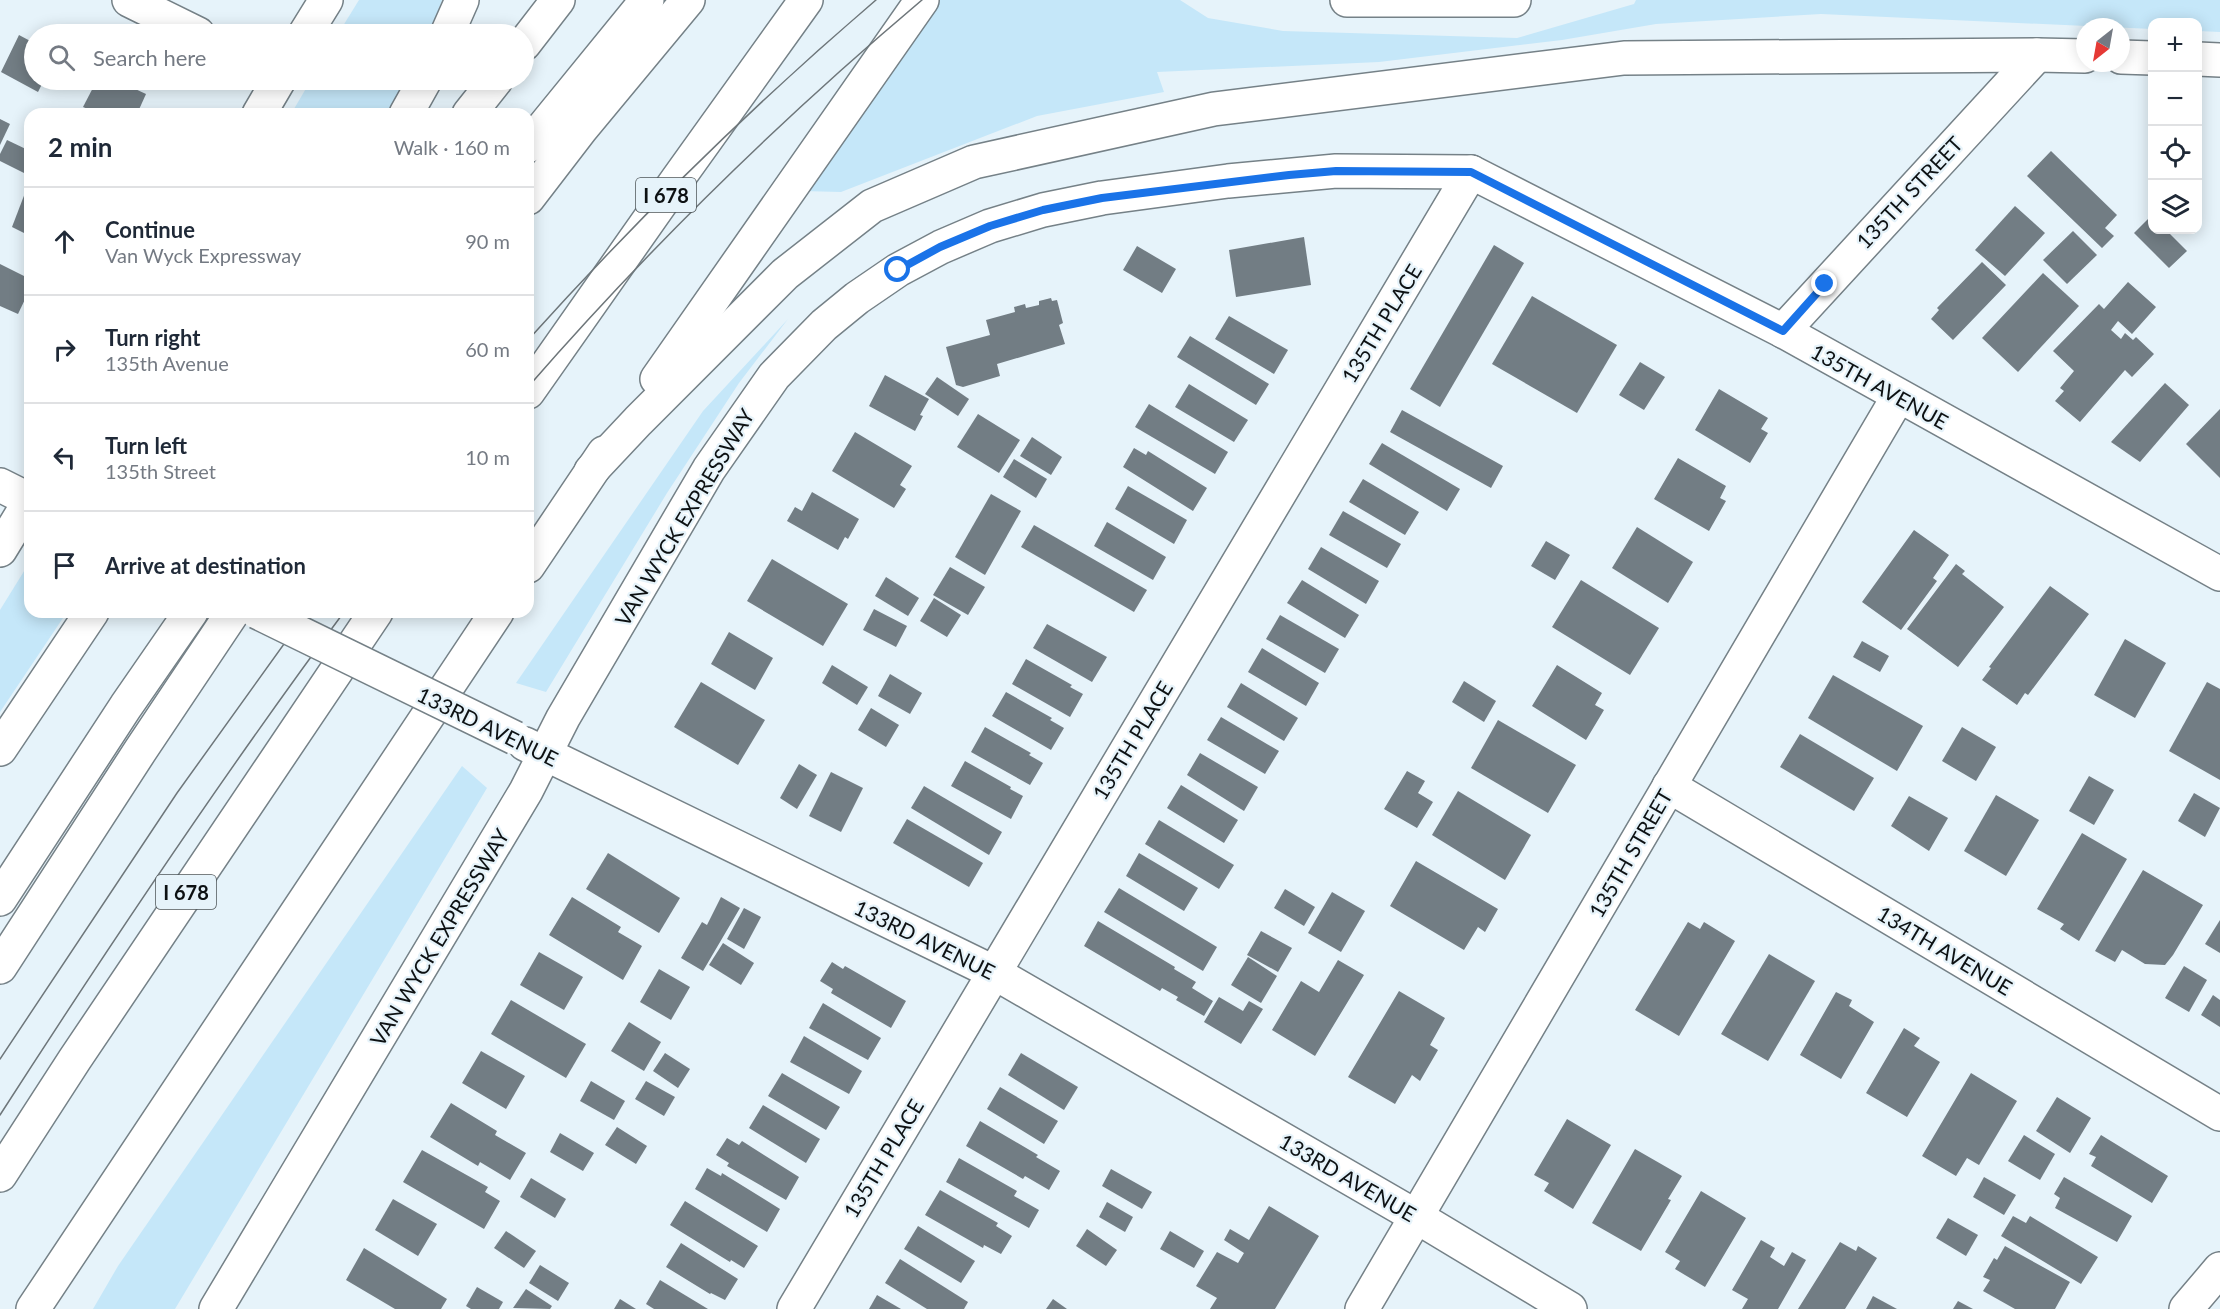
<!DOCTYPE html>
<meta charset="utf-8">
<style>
body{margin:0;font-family:Lato,sans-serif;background:#f6f6f7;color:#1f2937}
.controls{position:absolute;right:18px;top:18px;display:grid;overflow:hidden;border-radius:12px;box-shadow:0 3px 15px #0003}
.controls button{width:54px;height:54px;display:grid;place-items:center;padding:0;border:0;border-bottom:2px solid #e0e1e3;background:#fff;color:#1f2937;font:30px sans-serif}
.compass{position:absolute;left:2076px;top:18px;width:54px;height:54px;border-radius:50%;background:#fff;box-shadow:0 3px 15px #0003;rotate:211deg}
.stop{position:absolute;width:18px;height:18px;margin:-14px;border:4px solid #1a73e8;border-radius:50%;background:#fff}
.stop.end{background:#1a73e8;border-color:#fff;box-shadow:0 2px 6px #0008}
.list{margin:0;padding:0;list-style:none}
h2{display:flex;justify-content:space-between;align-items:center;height:78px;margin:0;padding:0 24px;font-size:26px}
h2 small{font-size:20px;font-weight:400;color:#747a83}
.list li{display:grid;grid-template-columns:39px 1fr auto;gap:18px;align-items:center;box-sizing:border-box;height:108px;padding:0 24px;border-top:2px solid #e0e1e3}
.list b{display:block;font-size:22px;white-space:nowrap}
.list p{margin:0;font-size:20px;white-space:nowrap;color:#747a83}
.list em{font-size:20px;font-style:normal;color:#747a83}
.icon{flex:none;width:33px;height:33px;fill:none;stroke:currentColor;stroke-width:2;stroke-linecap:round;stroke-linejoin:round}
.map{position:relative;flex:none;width:2220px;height:1309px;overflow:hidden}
.search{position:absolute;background:#fff;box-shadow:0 3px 15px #0003;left:24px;top:24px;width:510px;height:66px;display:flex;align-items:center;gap:15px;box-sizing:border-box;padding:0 21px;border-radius:33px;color:#747a83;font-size:22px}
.panel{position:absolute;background:#fff;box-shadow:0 3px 15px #0003;left:24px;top:108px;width:510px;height:510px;border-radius:18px}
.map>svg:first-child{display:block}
</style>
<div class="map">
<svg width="2220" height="1309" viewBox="0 0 2220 1309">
<rect width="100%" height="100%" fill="#e6f3fa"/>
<g fill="#c5e7f9">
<polygon points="359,0 442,0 430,34 338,34"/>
<polygon points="924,0 1180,0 1208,18 1283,31 1517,38 1634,4 1636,0 2220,0 2220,32 2198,31 2198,22 2152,22 2152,29 1821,14 1656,24 1562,40 1379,62 1157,72 1164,92 1037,116 841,192 802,191"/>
<polygon points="311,80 413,80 400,114 291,114"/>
<polygon points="788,319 739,383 667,493 546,692 516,683 703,411"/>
<polygon points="30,567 30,612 67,612 0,712 0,610 26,568"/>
<polygon points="462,766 487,788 175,1309 93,1309 118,1266"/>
</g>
<g fill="#727d84">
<polygon points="19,35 34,43 34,80 44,80 38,92 1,72"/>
<polygon points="97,80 116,80 146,94 137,114 99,114 83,107"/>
<polygon points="0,119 10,124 0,145"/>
<polygon points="7,140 30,151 30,176 0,161 0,154"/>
<polygon points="2051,151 2117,215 2105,228 2114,236 2102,248 2027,176"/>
<polygon points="25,193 30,195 30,236 12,227"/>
<polygon points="2015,206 2045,233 2005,276 1975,250"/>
<polygon points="2152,215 2152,230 2166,230 2187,251 2169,268 2134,233"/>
<polygon points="2073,231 2097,255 2067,284 2043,260"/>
<polygon points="1304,237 1311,285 1236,297 1229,250"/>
<polygon points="1494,245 1524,263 1440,407 1410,389"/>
<polygon points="1137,246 1176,269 1162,293 1123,270"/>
<polygon points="1982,262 2006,285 1953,340 1931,319 1939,310 1937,308"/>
<polygon points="0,264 30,279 30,289 18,314 0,306"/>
<polygon points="2043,273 2079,306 2018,372 1982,338"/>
<polygon points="2128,282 2156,307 2132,334 2118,321 2111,330 2121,339 2125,333 2133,340 2136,337 2154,354 2132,377 2125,370 2080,422 2055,401 2064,391 2060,388 2074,371 2053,351 2099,304 2104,309"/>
<polygon points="1532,296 1617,345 1577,413 1492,364"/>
<polygon points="1051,298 1052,301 1057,300 1063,323 1059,325 1065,344 997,364 1000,376 963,387 956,385 946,347 990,335 986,320 1015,312 1014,307 1025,304 1026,308 1039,305 1039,301"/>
<polygon points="1229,316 1288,350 1274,374 1215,339"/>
<polygon points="1190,336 1269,384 1256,405 1177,357"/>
<polygon points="1640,362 1665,377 1644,410 1619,395"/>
<polygon points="885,375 929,399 920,415 923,416 915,431 869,406"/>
<polygon points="937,377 969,399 958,416 925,394"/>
<polygon points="2165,383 2189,405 2140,462 2111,442"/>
<polygon points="1189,384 1248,420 1234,442 1175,407"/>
<polygon points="1719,389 1768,418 1761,429 1768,433 1750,463 1695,430"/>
<polygon points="1149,404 1228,452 1215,474 1135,427"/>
<polygon points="2220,409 2220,478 2186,444"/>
<polygon points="1402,410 1503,466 1491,488 1390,432"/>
<polygon points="978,414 1020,440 999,473 957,447"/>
<polygon points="855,432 912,466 900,485 906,489 894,508 832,471"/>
<polygon points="1032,437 1062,457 1051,475 1020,456"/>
<polygon points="1382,443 1460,489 1447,511 1369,464"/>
<polygon points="1134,448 1146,455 1148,451 1207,488 1193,511 1123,467"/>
<polygon points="1678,458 1726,486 1720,498 1726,501 1709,531 1654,499"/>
<polygon points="1014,459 1047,479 1036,498 1003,477"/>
<polygon points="1363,479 1419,512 1405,535 1349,502"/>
<polygon points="1128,486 1187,520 1174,544 1115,509"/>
<polygon points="812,492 859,519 848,539 845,537 838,550 787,521 795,507 802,511"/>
<polygon points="991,494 1021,511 985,575 955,557"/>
<polygon points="1343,511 1401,544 1387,568 1329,535"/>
<polygon points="1107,522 1166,557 1153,580 1094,546"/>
<polygon points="1034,525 1147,590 1134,612 1021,547"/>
<polygon points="1637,527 1693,562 1668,603 1612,568"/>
<polygon points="1914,530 1949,555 1933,578 1937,581 1901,630 1862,602"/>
<polygon points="1546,541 1570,555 1555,580 1531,566"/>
<polygon points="1321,547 1379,581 1366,604 1308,569"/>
<polygon points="772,559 848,604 823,646 747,601"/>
<polygon points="1956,564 1965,571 1962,574 2004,607 1958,667 1907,629"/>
<polygon points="950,567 985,587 968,615 933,595"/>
<polygon points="886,577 919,598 908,616 875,596"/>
<polygon points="1302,580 1359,615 1345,638 1287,603"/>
<polygon points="1581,580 1659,628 1630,675 1552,627"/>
<polygon points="2050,586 2089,614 2028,695 2025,693 2017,705 1982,680 1991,668 1989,667"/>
<polygon points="934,598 961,615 947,637 920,621"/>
<polygon points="874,609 907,626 896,647 863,630"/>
<polygon points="1280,615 1339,649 1325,673 1266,639"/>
<polygon points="1047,624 1107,657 1092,682 1033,648"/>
<polygon points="729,632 773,658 755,690 711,664"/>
<polygon points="2125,639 2166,663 2135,718 2094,695"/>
<polygon points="1862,641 1889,656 1880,672 1853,657"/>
<polygon points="1262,648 1319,683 1306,706 1248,672"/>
<polygon points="1026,659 1072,685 1070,687 1083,694 1070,717 1012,684"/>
<polygon points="832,665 868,687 857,705 822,683"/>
<polygon points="1557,665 1602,693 1595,705 1604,710 1586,740 1532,706"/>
<polygon points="890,674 922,693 910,714 878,696"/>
<polygon points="1833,675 1923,726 1897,771 1808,718"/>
<polygon points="1464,681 1496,701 1484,722 1452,702"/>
<polygon points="701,682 765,720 738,765 674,727"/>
<polygon points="2207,682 2220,689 2220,780 2169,751"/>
<polygon points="1241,683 1298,718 1284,741 1227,707"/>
<polygon points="1006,692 1052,718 1050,720 1064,728 1051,750 992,716"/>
<polygon points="871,708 899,725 886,747 858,730"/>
<polygon points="1221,717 1279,751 1265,774 1207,740"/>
<polygon points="1498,720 1576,765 1548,813 1471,768"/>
<polygon points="985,727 1031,753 1029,755 1043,763 1030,785 971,752"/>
<polygon points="1962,727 1996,747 1976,781 1942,761"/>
<polygon points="1800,734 1874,778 1854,811 1780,767"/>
<polygon points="1200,753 1258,787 1244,811 1187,775"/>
<polygon points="965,761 1011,787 1010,789 1023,796 1011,819 951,786"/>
<polygon points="799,764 817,775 797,809 780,798"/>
<polygon points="1407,771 1425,781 1418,793 1433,802 1417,828 1384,809"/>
<polygon points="831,772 863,788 841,832 809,816"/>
<polygon points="2089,776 2114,790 2094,825 2069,811"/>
<polygon points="1181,785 1238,820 1224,843 1167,808"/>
<polygon points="924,786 1002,832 989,855 911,808"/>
<polygon points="1458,791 1531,835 1505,880 1432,835"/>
<polygon points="2194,793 2220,808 2205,837 2178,821"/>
<polygon points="1996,795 2039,820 2006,876 1964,851"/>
<polygon points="1909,796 1948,818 1929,851 1891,826"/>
<polygon points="907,819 983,863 969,887 893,843"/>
<polygon points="1159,820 1234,865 1219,889 1145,844"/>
<polygon points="2082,833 2127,859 2079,941 2060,929 2064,924 2037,909"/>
<polygon points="608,853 680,898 659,933 586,889"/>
<polygon points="1139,853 1198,888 1184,911 1126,876"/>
<polygon points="1416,861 1498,909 1485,932 1478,927 1464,950 1390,906"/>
<polygon points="2143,870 2203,905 2173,955 2165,965 2145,964 2122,950 2115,962 2095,951"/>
<polygon points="1119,888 1217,947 1203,971 1104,912"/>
<polygon points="1285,889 1315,907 1304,926 1274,908"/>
<polygon points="1332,892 1365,911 1341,952 1308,933"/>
<polygon points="572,897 621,927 618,932 642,946 623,980 549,935"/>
<polygon points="721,897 740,908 703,971 681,958 702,922 707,925"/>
<polygon points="744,908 761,917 744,949 727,939"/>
<polygon points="2220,920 2220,953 2205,944"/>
<polygon points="1098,921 1175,967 1174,969 1196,982 1192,988 1213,1001 1204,1016 1176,1000 1178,997 1162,988 1160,991 1084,946"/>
<polygon points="1688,922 1700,929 1704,922 1735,941 1679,1036 1635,1010"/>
<polygon points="1261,931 1292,948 1278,972 1247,955"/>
<polygon points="723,943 754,963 741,985 709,965"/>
<polygon points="539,952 583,977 564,1010 520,985"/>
<polygon points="1769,954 1815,981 1768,1061 1721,1034"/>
<polygon points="1248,957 1277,976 1261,1003 1231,985"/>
<polygon points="1338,960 1364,975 1315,1056 1272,1030 1301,981 1319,992"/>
<polygon points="832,962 843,969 845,966 906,1001 891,1028 831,993 833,989 820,981"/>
<polygon points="2184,966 2207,980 2189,1012 2165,998"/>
<polygon points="659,969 690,987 671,1020 640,1002"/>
<polygon points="1399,991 1445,1018 1430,1045 1438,1050 1420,1081 1412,1075 1395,1104 1348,1077"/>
<polygon points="1836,992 1852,1000 1849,1006 1874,1022 1841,1079 1800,1055"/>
<polygon points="2213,995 2220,1000 2220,1027 2201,1015"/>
<polygon points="1219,997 1243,1011 1249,1001 1263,1009 1241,1044 1204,1022"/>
<polygon points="511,1000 586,1044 566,1078 491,1034"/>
<polygon points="823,1003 881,1038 868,1060 809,1028"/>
<polygon points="629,1022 661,1042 644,1071 611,1051"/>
<polygon points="1904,1028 1920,1038 1914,1046 1940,1062 1907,1117 1866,1093"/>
<polygon points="804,1036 862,1071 849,1094 790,1062"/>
<polygon points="481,1051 525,1076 506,1109 462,1083"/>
<polygon points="665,1053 690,1069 678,1088 653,1071"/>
<polygon points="1021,1053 1078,1087 1064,1110 1008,1075"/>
<polygon points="782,1073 840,1107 826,1130 768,1096"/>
<polygon points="1971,1073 2017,1101 1979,1165 1967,1158 1956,1176 1922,1156"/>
<polygon points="591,1081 625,1101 614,1120 580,1101"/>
<polygon points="646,1081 675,1097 664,1116 635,1099"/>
<polygon points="1000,1087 1058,1121 1044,1144 987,1109"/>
<polygon points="2057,1097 2091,1118 2070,1153 2036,1131"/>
<polygon points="451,1103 497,1131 495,1135 526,1153 510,1180 480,1162 478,1166 430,1137"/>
<polygon points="763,1105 820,1139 806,1163 749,1128"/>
<polygon points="1567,1119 1611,1145 1573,1209 1544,1191 1549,1183 1534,1175"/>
<polygon points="980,1121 1038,1155 1036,1157 1060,1171 1049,1190 1025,1176 1023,1179 966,1146"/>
<polygon points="617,1127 647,1146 636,1164 605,1145"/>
<polygon points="560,1133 594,1153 583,1171 550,1152"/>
<polygon points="2024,1135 2055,1154 2040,1180 2008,1161"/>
<polygon points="2101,1135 2168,1176 2152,1203 2091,1166 2096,1157 2089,1154"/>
<polygon points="727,1138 739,1145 742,1141 799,1177 786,1200 727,1166 729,1163 716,1155"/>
<polygon points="1635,1149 1682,1176 1668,1199 1671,1200 1641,1251 1592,1223"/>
<polygon points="422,1150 488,1187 485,1192 500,1201 484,1229 403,1182"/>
<polygon points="959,1158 1017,1191 1014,1196 1039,1210 1029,1228 946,1182"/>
<polygon points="707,1168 721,1176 722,1173 780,1209 767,1232 695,1189"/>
<polygon points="1111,1169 1152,1192 1142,1209 1102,1186"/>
<polygon points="1984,1177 2016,1195 2004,1215 1973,1197"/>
<polygon points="2064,1177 2132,1216 2117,1242 2055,1208 2060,1198 2054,1194"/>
<polygon points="531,1178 566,1199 555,1218 520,1197"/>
<polygon points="940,1190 998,1223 996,1226 1012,1236 1001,1254 984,1245 983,1248 925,1215"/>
<polygon points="1701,1191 1746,1218 1705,1287 1675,1269 1680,1261 1665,1252"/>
<polygon points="393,1199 437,1224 418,1256 375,1230"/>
<polygon points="685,1201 758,1246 744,1268 731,1260 730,1262 670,1225"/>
<polygon points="1107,1202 1133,1217 1125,1232 1099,1217"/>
<polygon points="1269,1206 1319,1236 1275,1309 1210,1309 1217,1298 1196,1286 1217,1252 1238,1263 1244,1253 1224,1240 1230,1229 1249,1240"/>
<polygon points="2013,1216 2026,1223 2030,1216 2098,1257 2081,1284 2001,1236"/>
<polygon points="1948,1218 1978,1235 1966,1256 1936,1238"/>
<polygon points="918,1226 975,1261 961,1283 904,1249"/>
<polygon points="1087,1229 1117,1250 1106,1266 1076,1246"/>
<polygon points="506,1231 536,1251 524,1268 494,1248"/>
<polygon points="1170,1231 1204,1251 1194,1268 1160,1249"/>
<polygon points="1761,1240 1775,1248 1770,1257 1784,1266 1792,1252 1806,1260 1778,1309 1742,1309 1748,1299 1732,1290"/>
<polygon points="1840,1242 1856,1251 1858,1246 1877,1258 1845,1309 1798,1309"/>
<polygon points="681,1243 738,1279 725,1300 711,1293 710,1294 666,1267"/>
<polygon points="2005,1246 2070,1282 2055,1309 2015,1309 1983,1291 1990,1280 1983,1277 1994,1258 1997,1260"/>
<polygon points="364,1248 447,1299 441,1309 395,1309 346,1280"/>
<polygon points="900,1259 968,1302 964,1309 927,1309 885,1283"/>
<polygon points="540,1265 569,1283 558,1301 529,1283"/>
<polygon points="660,1280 708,1309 654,1309 646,1304"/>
<polygon points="477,1287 503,1302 499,1309 471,1309 466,1306"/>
<polygon points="526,1289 552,1306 550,1309 513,1308"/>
<polygon points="877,1295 901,1309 869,1309"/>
<polygon points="1873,1296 1897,1309 1866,1309"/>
<polygon points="620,1299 636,1309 614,1309"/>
<polygon points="1053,1299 1067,1309 1046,1309"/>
<polygon points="1958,1301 1973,1309 1953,1309"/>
</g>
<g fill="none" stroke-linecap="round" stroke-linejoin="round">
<defs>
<g id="street">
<polyline points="129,0 198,34"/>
<polyline points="1783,331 2037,55"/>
<polyline points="0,485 30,500"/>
<polyline points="525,744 993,972 1417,1217 1570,1309"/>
<polyline points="1669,786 2220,1114"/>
<polyline points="216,1309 526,791 563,718 709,469 774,376 824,325 857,298 898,270 941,247 990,226 1043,210 1102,198 1228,181 1336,171 1471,172 1783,331 2220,574"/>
<polyline points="794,1309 1471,172"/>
<polyline points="1362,1309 1898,397"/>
<polyline points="2186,1309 2220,1269"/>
</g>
<g id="secondary">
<polyline points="305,34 326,0"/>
<polyline points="259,114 279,80"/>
<polyline points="0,550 30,501"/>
</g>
<g id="highway">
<polyline points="1347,0 1514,0"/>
<polyline points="447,34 462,0"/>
<polyline points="524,44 558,0"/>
<polyline points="2121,57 2152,58"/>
<polyline points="2198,59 2220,60"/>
<polyline points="406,114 425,80"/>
<polyline points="469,114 496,80"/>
<polyline points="528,146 647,0"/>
<polyline points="528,198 581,129 688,0"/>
<polyline points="657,379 922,0"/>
<polyline points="528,392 677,180 806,0"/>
<polyline points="591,471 638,421 785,274 872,206 974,162 1214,109 1624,58 2037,55 2085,56"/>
<polyline points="528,566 604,453"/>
<polyline points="0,749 92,612"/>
<polyline points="0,899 126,706 191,612"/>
<polyline points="0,967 140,751 233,612"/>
<polyline points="0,1175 75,1059 376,612"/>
<polyline points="33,1309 497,612"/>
</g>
</defs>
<use href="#street" stroke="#758187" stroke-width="36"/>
<use href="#secondary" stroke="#758187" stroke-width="36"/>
<use href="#highway" stroke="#758187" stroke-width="36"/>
<use href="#street" stroke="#fff" stroke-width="33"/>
<use href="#secondary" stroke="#fff" stroke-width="33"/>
<use href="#highway" stroke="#fff" stroke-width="33"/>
<g stroke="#6e767a" stroke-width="1.5">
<path d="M528 340C637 219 752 106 876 0"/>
<path d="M528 387C649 248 781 119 922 0"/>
<polyline points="0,1059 177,793 307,612"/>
<path d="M0 1115C110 944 223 775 344 612"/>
</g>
<defs>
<polyline id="street-bridge" points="257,612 515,738"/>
</defs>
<use href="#street-bridge" stroke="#758187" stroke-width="36" stroke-linecap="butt"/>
<use href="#street-bridge" stroke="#fff" stroke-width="33"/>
</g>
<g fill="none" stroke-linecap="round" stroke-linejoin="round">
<polyline stroke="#1a73e8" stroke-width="8" points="898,270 940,247 990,226 1043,210 1102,198 1289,175 1336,171 1471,172 1783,331 1825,284"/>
</g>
<g text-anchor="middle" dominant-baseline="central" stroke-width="4.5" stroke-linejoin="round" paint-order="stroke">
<g fill="#e6f3fa" stroke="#4e5558" stroke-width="1.5">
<rect x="636" y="178" width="60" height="34" rx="4.5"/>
<rect x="156" y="875" width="60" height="34" rx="4.5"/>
</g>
<g font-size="20" font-weight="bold" fill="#0d1113">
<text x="666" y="195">I 678</text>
<text x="186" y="892">I 678</text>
</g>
<g font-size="21" fill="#0d1113" stroke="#e6f3fa">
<text transform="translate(1909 192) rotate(-47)">135TH STREET</text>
<text transform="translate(1381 323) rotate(-59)">135TH PLACE</text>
<text transform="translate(1880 386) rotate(29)">135TH AVENUE</text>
<text transform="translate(684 517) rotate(-59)">VAN WYCK EXPRESSWAY</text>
<text transform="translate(488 726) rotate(26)">133RD AVENUE</text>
<text transform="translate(1132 740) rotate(-59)">135TH PLACE</text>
<text transform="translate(1630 853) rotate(-60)">135TH STREET</text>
<text transform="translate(439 937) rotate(-59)">VAN WYCK EXPRESSWAY</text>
<text transform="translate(925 939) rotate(26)">133RD AVENUE</text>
<text transform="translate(1945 950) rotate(31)">134TH AVENUE</text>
<text transform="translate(883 1158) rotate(-59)">135TH PLACE</text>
<text transform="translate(1348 1177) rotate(30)">133RD AVENUE</text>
</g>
</g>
</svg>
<div class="controls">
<button>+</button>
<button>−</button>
<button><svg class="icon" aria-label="locate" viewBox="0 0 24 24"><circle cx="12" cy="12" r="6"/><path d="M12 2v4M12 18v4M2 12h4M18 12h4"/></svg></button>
<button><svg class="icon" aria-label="layers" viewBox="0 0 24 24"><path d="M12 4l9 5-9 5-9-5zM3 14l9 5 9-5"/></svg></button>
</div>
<svg class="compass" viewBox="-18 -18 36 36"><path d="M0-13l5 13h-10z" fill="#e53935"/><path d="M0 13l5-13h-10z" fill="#747a83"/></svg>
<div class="stop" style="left:898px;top:270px"></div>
<div class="stop end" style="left:1825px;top:284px"></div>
<div class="search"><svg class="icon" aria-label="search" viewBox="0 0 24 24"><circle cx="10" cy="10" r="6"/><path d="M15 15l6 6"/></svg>Search here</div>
<section class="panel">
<h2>2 min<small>Walk · 160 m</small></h2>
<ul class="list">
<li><svg class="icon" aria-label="ahead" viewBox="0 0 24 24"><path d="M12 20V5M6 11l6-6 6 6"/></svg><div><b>Continue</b><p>Van Wyck Expressway</p></div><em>90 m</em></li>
<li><svg class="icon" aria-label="right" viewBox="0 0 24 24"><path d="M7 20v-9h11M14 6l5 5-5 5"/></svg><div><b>Turn right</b><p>135th Avenue</p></div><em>60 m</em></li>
<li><svg class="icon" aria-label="left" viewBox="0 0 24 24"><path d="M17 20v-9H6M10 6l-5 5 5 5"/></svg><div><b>Turn left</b><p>135th Street</p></div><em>10 m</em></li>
<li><svg class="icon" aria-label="arrive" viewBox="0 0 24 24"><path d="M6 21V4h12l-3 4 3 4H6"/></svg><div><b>Arrive at destination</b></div></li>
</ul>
</section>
</div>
